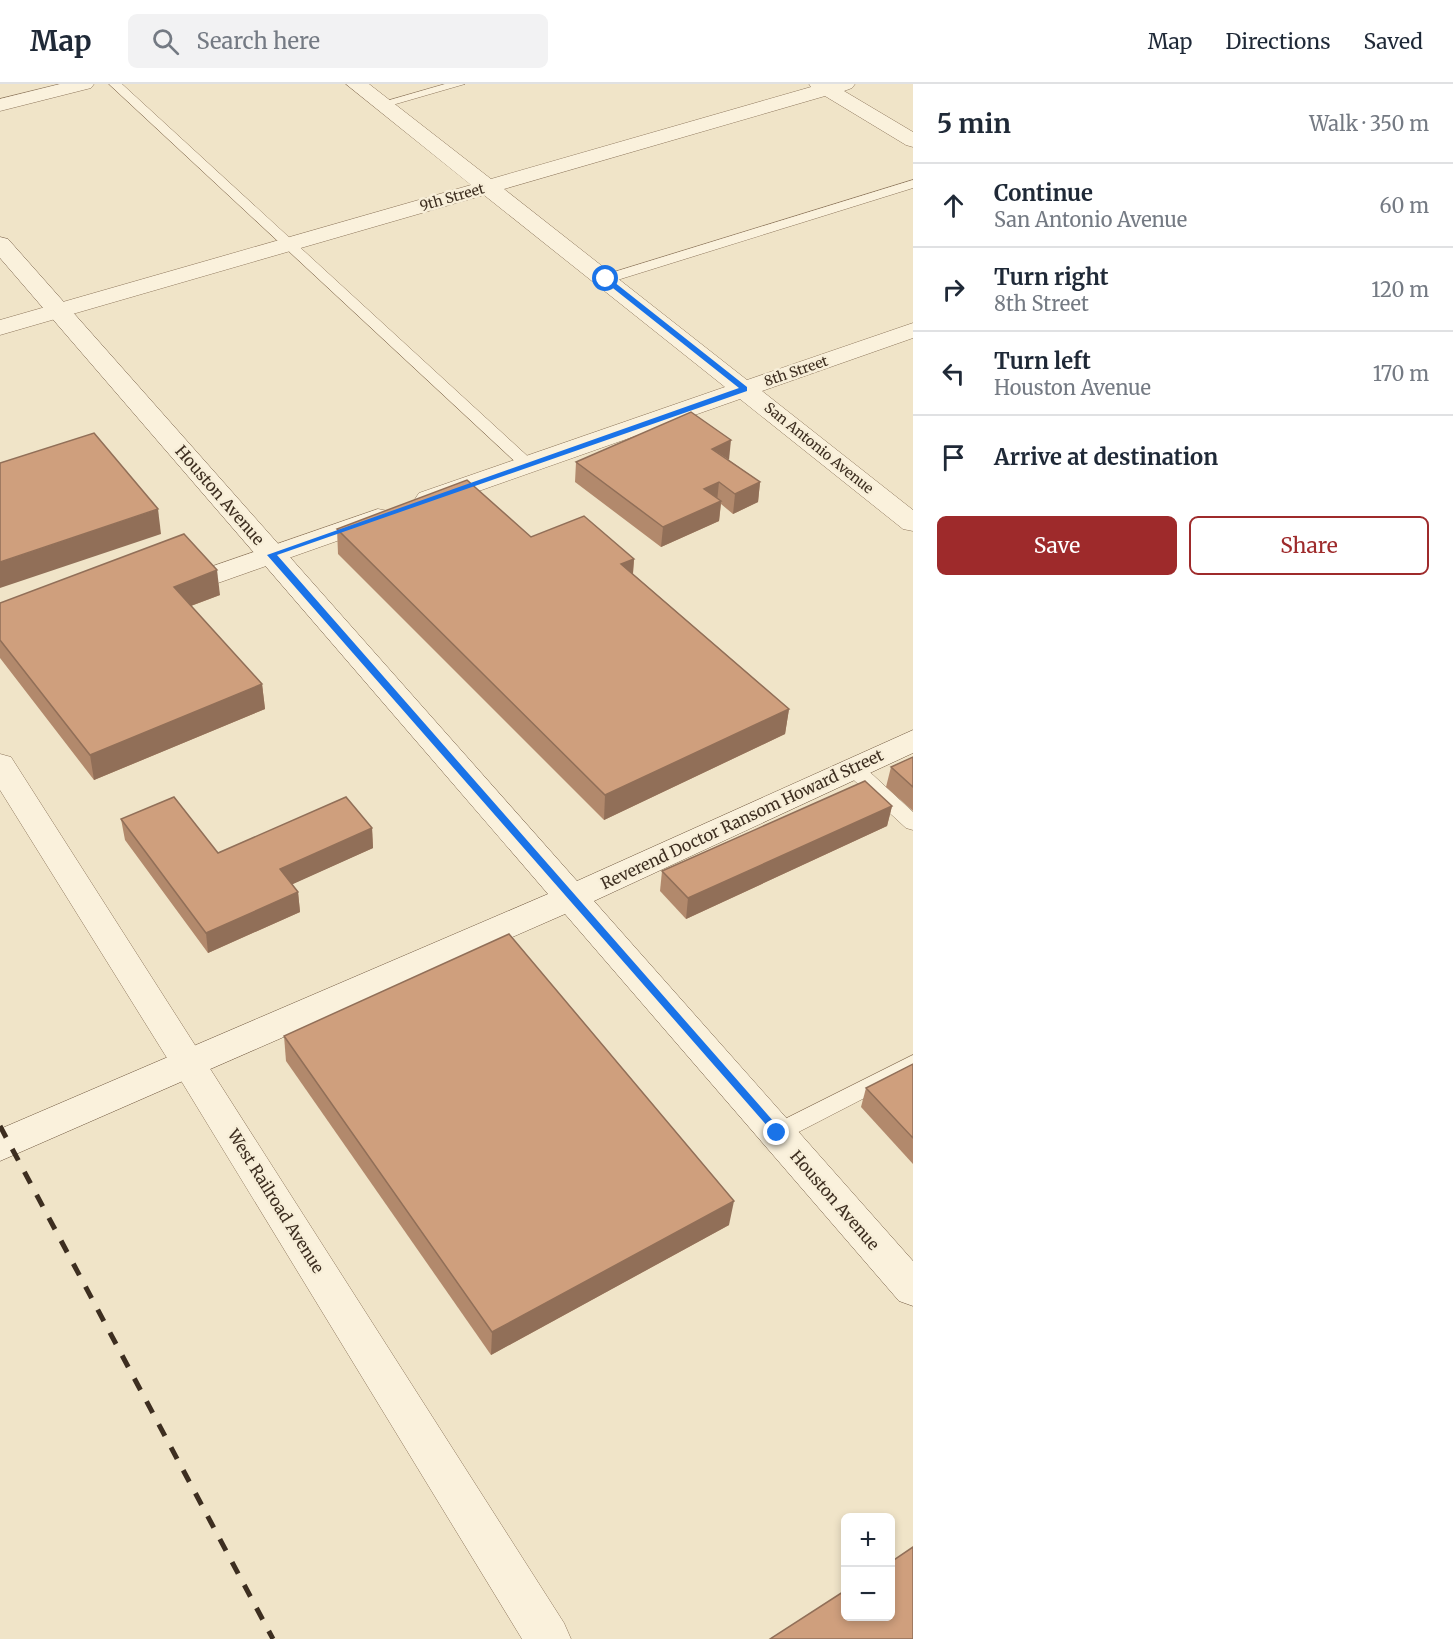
<!DOCTYPE html>
<meta charset="utf-8">
<style>
body{margin:0;font-family:Merriweather,serif;background:#f2f2f3;color:#1f2937}
.controls{position:absolute;right:18px;bottom:18px;display:grid;overflow:hidden;border-radius:9px;box-shadow:0 3px 9px #0003}
.controls button{width:54px;height:54px;display:grid;place-items:center;padding:0;border:0;border-bottom:2px solid #e0e1e3;background:#fff;color:#1f2937;font:30px sans-serif}
.stop{position:absolute;width:18px;height:18px;margin:-14px;border:4px solid #1a73e8;border-radius:50%;background:#fff}
.stop.end{background:#1a73e8;border-color:#fff;box-shadow:0 2px 6px #0008}
.list{margin:0;padding:0;list-style:none}
h2{display:flex;justify-content:space-between;align-items:center;height:78px;margin:0;padding:0 24px;font-size:26px}
h2 small{font-size:20px;font-weight:400;color:#747a83}
.list li{display:grid;grid-template-columns:39px 1fr auto;gap:18px;align-items:center;box-sizing:border-box;height:84px;padding:0 24px;border-top:2px solid #e0e1e3}
.list b{display:block;font-size:22px;white-space:nowrap}
.list p{margin:0;font-size:20px;white-space:nowrap;color:#747a83}
.list em{font-size:20px;font-style:normal;color:#747a83}
.actions{display:flex;gap:12px;padding:18px 24px}
.actions a{flex:1;padding:14px 0;border:2px solid #9e2a2b;border-radius:9px;text-align:center;font-size:21px;color:#9e2a2b}
.actions .main{background:#9e2a2b;color:#fff}
.icon{flex:none;width:33px;height:33px;fill:none;stroke:currentColor;stroke-width:2;stroke-linecap:round;stroke-linejoin:round}
.map{position:relative;flex:none;width:913px;height:1555px;overflow:hidden}
header{display:flex;align-items:center;gap:36px;box-sizing:border-box;height:84px;padding:0 30px;background:#fff;border-bottom:2px solid #e0e1e3}
header strong{font-size:28px}
nav{display:flex;gap:33px;margin-inline-start:auto;font-size:21px}
.search{width:420px;height:54px;background:#f2f2f3;display:flex;align-items:center;gap:15px;box-sizing:border-box;padding:0 21px;border-radius:9px;color:#747a83;font-size:22px}
main{display:flex}
aside{flex:1;background:#fff}
.map>svg:first-child{display:block}
</style>
<header>
<strong>Map</strong>
<div class="search"><svg class="icon" aria-label="search" viewBox="0 0 24 24"><circle cx="10" cy="10" r="6"/><path d="M15 15l6 6"/></svg>Search here</div>
<nav><a>Map</a><a>Directions</a><a>Saved</a></nav>
</header>
<main>
<div class="map">
<svg width="913" height="1555" viewBox="0 0 913 1555">
<rect width="100%" height="100%" fill="#f0e4c8"/>
<g fill="none" stroke-linecap="round" stroke-linejoin="round">
<defs>
<g id="lane">
<polygon points="109,0 122,0 534,378 536,381 534,384 522,384"/>
<polygon points="445,0 465,0 382,24 376,20"/>
<polygon points="913,96 913,104 611,198 601,198 599,195 601,192"/>
<polygon points="852,677 859,678 913,728 913,746 906,744 845,688 843,683 845,678"/>
<polygon points="913,971 913,989 785,1055 777,1058 769,1055 766,1049 769,1043"/>
</g>
<g id="street">
<polygon points="60,0 94,0 91,4 0,27 0,15"/>
<polygon points="346,0 369,0 491,95 811,3 809,0 855,0 852,4 844,7 913,48 913,63 906,61 825,12 504,105 747,296 913,239 913,254 762,307 913,426 913,447 903,445 740,315 439,421 429,423 419,421 415,415 419,409 725,303 484,111 0,251 0,236 471,101"/>
<polygon points="378,425 388,427 392,433 388,439 184,511 174,514 164,511 160,505 164,499"/>
<polygon points="0,670 11,673 564,1539 571,1555 522,1555 177,990 0,706"/>
</g>
<polygon id="secondary" points="0,153 8,155 577,797 913,646 913,669 594,817 913,1177 913,1222 899,1217 565,830 0,1077 0,1045 548,810 0,174"/>
</defs>
<use href="#lane" stroke="#8d765c" stroke-width="1"/>
<use href="#street" stroke="#8d765c" stroke-width="1"/>
<use href="#secondary" stroke="#6f573f" stroke-width="1"/>
<use href="#lane" fill="#faf1dc" fill-rule="evenodd"/>
<use href="#street" fill="#faf1dc" fill-rule="evenodd"/>
<use href="#secondary" fill="#faf1dc" fill-rule="evenodd"/>
<polyline stroke="#3d2e20" stroke-width="5" stroke-dasharray="13 13" stroke-linecap="butt" points="0,1042 273,1555"/>
</g>
<g fill="#b2896c">
<polygon points="729,376 760,398 758,418 733,430 721,420 719,437 661,463 575,398 576,378"/>
<polygon points="337,445 531,453 634,475 633,490 789,625 785,650 604,736 338,470"/>
<polygon points="220,511 191,522 262,600 265,625 94,696 0,574 0,519"/>
<polygon points="913,673 913,727 886,703 891,683"/>
<polygon points="892,722 887,742 686,835 660,807 662,787"/>
<polygon points="121,735 218,769 372,744 373,764 292,800 298,808 300,828 208,869 125,756"/>
<polygon points="284,952 729,1141 491,1271 286,977"/>
<polygon points="913,980 913,1080 861,1023 866,1004"/>
</g>
<g fill="#916f58">
<polygon points="731,356 729,376 712,365"/>
<polygon points="719,398 717,418 704,405"/>
<polygon points="760,398 758,418 733,430 735,410"/>
<polygon points="721,417 719,437 661,463 663,443"/>
<polygon points="158,425 161,450 0,504 0,478"/>
<polygon points="634,475 632,500 621,480"/>
<polygon points="217,486 220,511 177,527 174,503"/>
<polygon points="262,600 265,625 94,696 90,671"/>
<polygon points="789,625 785,650 604,736 605,711"/>
<polygon points="892,722 887,742 686,835 688,814"/>
<polygon points="372,744 373,764 282,805 280,785"/>
<polygon points="298,808 300,828 208,869 206,849"/>
<polygon points="734,1117 729,1141 491,1271 492,1248"/>
</g>
<g fill="#cf9f7d" stroke="#916f58" stroke-width="1.5">
<polygon points="691,328 731,356 712,365 760,398 735,410 719,398 704,405 721,417 663,443 576,378"/>
<polygon points="94,349 158,425 0,478 0,379"/>
<polygon points="467,396 531,453 584,432 634,475 621,480 789,625 605,711 337,445"/>
<polygon points="184,450 217,486 174,503 262,600 90,671 0,556 0,519"/>
<polygon points="913,673 913,703 891,683"/>
<polygon points="865,697 892,722 688,814 662,787"/>
<polygon points="174,713 218,769 346,713 372,744 280,785 298,808 206,849 121,735"/>
<polygon points="509,850 734,1117 492,1248 284,952"/>
<polygon points="913,980 913,1054 866,1004"/>
<polygon points="913,1463 913,1555 770,1555 846,1506 846,1533 891,1533 891,1478"/>
</g>
<polygon fill="#1a73e8" points="604,194 609,194 747,303 747,307 277,471 781,1046 782,1049 777,1053 267,471 739,304 604,197"/>
<g text-anchor="middle" dominant-baseline="central" stroke-width="5" stroke-linejoin="round" paint-order="stroke">
<g font-size="14" fill="#3d2e20" stroke="#f7eed8">
<text transform="translate(452 113) rotate(-16)">9th Street</text>
<text transform="translate(796 287) rotate(-19)">8th Street</text>
<text transform="translate(819 364) rotate(39)">San Antonio Avenue</text>
</g>
<g font-size="16" fill="#3d2e20" stroke="#f7eed8">
<text transform="translate(220 411) rotate(49)">Houston Avenue</text>
<text transform="translate(742 735) rotate(-25)">Reverend Doctor Ransom Howard Street</text>
<text transform="translate(835 1116) rotate(49)">Houston Avenue</text>
<text transform="translate(276 1117) rotate(58)">West Railroad Avenue</text>
</g>
</g>
</svg>
<div class="controls">
<button>+</button>
<button>−</button>
</div>
<div class="stop" style="left:606px;top:195px"></div>
<div class="stop end" style="left:777px;top:1049px"></div>
</div>
<aside>
<h2>5 min<small>Walk · 350 m</small></h2>
<ul class="list">
<li><svg class="icon" aria-label="ahead" viewBox="0 0 24 24"><path d="M12 20V5M6 11l6-6 6 6"/></svg><div><b>Continue</b><p>San Antonio Avenue</p></div><em>60 m</em></li>
<li><svg class="icon" aria-label="right" viewBox="0 0 24 24"><path d="M7 20v-9h11M14 6l5 5-5 5"/></svg><div><b>Turn right</b><p>8th Street</p></div><em>120 m</em></li>
<li><svg class="icon" aria-label="left" viewBox="0 0 24 24"><path d="M17 20v-9H6M10 6l-5 5 5 5"/></svg><div><b>Turn left</b><p>Houston Avenue</p></div><em>170 m</em></li>
<li><svg class="icon" aria-label="arrive" viewBox="0 0 24 24"><path d="M6 21V4h12l-3 4 3 4H6"/></svg><div><b>Arrive at destination</b></div></li>
</ul>
<div class="actions"><a class="main">Save</a><a>Share</a></div>
</aside>
</main>
